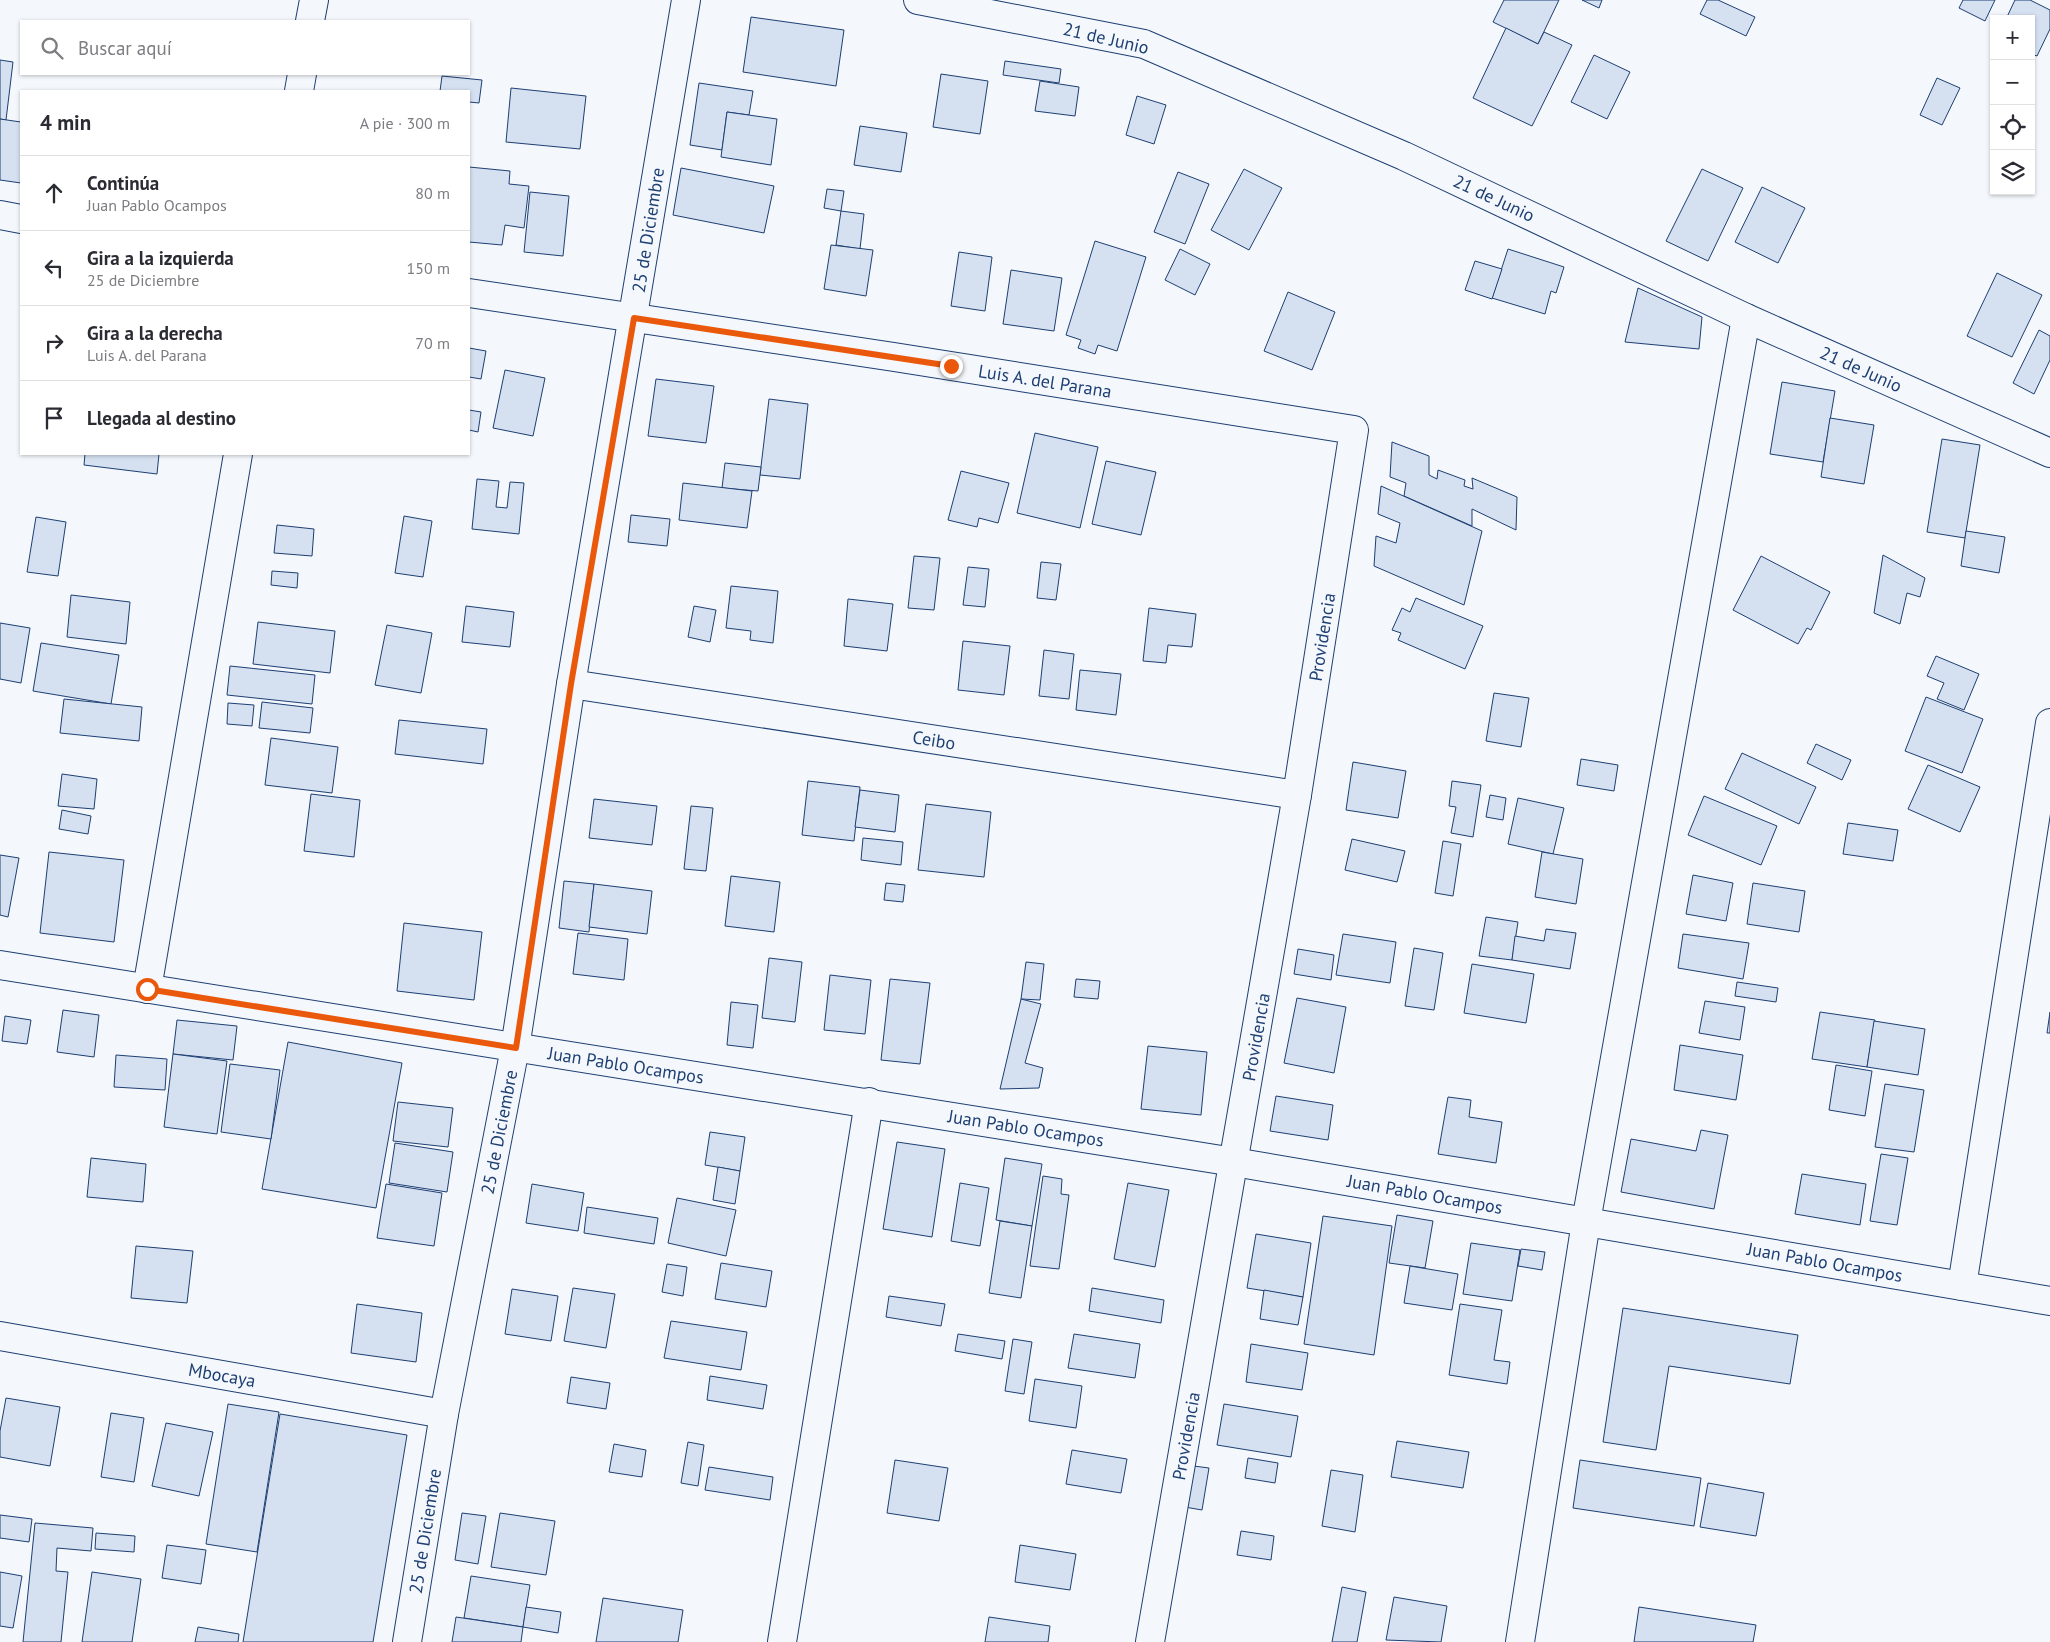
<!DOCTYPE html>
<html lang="es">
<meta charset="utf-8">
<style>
body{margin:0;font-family:"PT Sans",sans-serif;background:#f7f7f7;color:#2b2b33}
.controls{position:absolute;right:15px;top:15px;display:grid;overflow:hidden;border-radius:0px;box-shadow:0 1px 4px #0004}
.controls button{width:45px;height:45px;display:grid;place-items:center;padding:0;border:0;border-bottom:1px solid #e1e1e2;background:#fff;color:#2b2b33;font:25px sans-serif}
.stop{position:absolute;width:15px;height:15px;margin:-11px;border:4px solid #ea580c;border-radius:50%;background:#fff}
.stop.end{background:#ea580c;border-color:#fff;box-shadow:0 1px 5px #0008}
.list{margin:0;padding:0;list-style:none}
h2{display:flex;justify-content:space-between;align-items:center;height:65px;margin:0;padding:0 20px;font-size:21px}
h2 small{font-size:16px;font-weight:400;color:#7c7c81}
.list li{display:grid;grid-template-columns:32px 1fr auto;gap:15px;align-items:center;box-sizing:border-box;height:75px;padding:0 20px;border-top:1px solid #e1e1e2}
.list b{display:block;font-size:19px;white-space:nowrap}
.list p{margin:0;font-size:16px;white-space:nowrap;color:#7c7c81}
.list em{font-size:16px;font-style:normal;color:#7c7c81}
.icon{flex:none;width:28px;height:28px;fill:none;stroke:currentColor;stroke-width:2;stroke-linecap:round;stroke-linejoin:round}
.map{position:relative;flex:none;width:2050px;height:1642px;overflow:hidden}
.search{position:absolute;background:#fff;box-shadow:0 1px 4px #0004;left:20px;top:20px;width:450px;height:55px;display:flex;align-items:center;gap:12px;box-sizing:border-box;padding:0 18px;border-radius:0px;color:#7c7c81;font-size:19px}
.panel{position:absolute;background:#fff;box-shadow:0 1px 4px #0004;left:20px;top:90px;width:450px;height:365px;border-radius:0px}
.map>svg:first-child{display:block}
</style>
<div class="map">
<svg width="2050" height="1642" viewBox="0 0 2050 1642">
<rect width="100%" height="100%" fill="#f4f7fb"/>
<g fill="#d5e0f0" stroke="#1d3f73">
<polygon points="1504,0 1559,0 1538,44 1493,22"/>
<polygon points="1582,0 1602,0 1599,8"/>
<polygon points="1707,0 1718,0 1755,17 1746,36 1700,14"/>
<polygon points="1963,0 1995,0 1985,21 1959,8"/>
<polygon points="2015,0 2030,0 2050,10 2050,29 2037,56 2031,54 2031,19 2006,19"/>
<polygon points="751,17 844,30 836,86 743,72"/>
<polygon points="1506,28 1538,44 1544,32 1572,45 1532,126 1473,98"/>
<polygon points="1594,55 1630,72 1607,119 1571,102"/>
<polygon points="0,60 13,62 6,120 0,119"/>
<polygon points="1005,61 1061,69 1059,83 1003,75"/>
<polygon points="941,74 988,81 980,134 933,127"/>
<polygon points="442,76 482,80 479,103 469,102 469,91 440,91"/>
<polygon points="1937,78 1960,88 1942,125 1920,115"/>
<polygon points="1040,81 1079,87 1075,116 1035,111"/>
<polygon points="699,83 753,91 749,115 727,112 722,150 690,145"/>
<polygon points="511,88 586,96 580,149 506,142"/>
<polygon points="1137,96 1166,105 1154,144 1126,135"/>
<polygon points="727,112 777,119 771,165 721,157"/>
<polygon points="0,119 21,122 21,183 0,180"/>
<polygon points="860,126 907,133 901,172 854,165"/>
<polygon points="469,167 510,171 509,184 529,186 524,228 505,225 502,245 469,242"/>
<polygon points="681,168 774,186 764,233 673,215"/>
<polygon points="1244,169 1282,188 1249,250 1211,230"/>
<polygon points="1702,169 1743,188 1708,261 1666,241"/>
<polygon points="1178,172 1209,184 1185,244 1154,232"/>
<polygon points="1762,187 1805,208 1778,263 1735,242"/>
<polygon points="827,189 844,191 841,211 824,208"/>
<polygon points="530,192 569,196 563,256 524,252"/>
<polygon points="841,211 864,214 860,249 836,245"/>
<polygon points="1095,241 1146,257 1117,351 1098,345 1095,354 1078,348 1081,340 1066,335"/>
<polygon points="831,245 873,250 866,296 824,289"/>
<polygon points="1180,249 1210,264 1195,295 1165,280"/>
<polygon points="1508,249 1564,267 1556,293 1551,291 1545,314 1492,298"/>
<polygon points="959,252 992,257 985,311 951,306"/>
<polygon points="1475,261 1502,269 1492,299 1465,290"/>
<polygon points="1011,270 1062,278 1054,331 1003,324"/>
<polygon points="1997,273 2042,295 2012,357 1967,336"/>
<polygon points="1638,288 1702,317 1699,349 1625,342"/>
<polygon points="1288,292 1335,312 1312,370 1264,351"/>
<polygon points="2039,330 2050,336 2050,360 2034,394 2013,383"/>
<polygon points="469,348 486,351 481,379 469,377"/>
<polygon points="505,370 545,378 533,436 493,428"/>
<polygon points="656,379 714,386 706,443 648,436"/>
<polygon points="1782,382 1835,391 1823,462 1770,454"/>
<polygon points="769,399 808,404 800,479 760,475"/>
<polygon points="469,410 481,412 478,432 469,430"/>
<polygon points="1830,418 1874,425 1864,484 1821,477"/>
<polygon points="1035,433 1098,447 1080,528 1017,513"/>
<polygon points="1942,439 1980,445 1965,538 1927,532"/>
<polygon points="1392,442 1429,456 1429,475 1437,479 1438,470 1465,480 1464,486 1473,489 1472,478 1517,497 1516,530 1472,509 1472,526 1404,496 1406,483 1390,477"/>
<polygon points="85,454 159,454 157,474 84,465"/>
<polygon points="1106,461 1156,472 1141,535 1092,524"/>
<polygon points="725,463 761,467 758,491 722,488"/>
<polygon points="961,471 1009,483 998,523 979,518 977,527 948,520"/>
<polygon points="477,479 499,481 496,507 507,508 510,482 524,483 519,534 472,529"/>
<polygon points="683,483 752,491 747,528 679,520"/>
<polygon points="1381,486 1482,531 1464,605 1374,566 1376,536 1396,543 1400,523 1378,514"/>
<polygon points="631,515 670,519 667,546 628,542"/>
<polygon points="404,516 432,521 423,577 395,573"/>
<polygon points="36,517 66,522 58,576 27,572"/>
<polygon points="277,525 314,529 312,556 274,553"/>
<polygon points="1966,531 2005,537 1999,573 1961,566"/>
<polygon points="1883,555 1925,578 1920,597 1907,593 1900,624 1874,613"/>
<polygon points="914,556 940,558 934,610 908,608"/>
<polygon points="1761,556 1830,592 1811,630 1807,628 1798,644 1733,610"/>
<polygon points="1041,562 1061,564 1056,600 1037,598"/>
<polygon points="968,567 989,569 985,607 963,605"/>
<polygon points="272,571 298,573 297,588 271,585"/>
<polygon points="731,586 778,591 773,643 750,640 751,631 726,628"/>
<polygon points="71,595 130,602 126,644 67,637"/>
<polygon points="1416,598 1483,626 1465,669 1398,640 1401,633 1392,630 1402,608 1410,612"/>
<polygon points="848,599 893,604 887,651 844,646"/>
<polygon points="466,606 514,612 510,647 462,642"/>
<polygon points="694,606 716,610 710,642 688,637"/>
<polygon points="1149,608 1196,614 1192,647 1168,645 1166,663 1143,661"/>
<polygon points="258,622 335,631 330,673 253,664"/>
<polygon points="0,623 30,628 21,683 0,679"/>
<polygon points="387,625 432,633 421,693 375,685"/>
<polygon points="963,641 1010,646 1004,695 958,690"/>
<polygon points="41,643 119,655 111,704 33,691"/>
<polygon points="1044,650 1074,654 1069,699 1039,696"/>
<polygon points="1936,656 1979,674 1964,710 1937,699 1944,683 1927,676"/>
<polygon points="230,666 315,675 312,704 227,695"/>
<polygon points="1080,670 1121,674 1116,715 1076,710"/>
<polygon points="1494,693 1529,698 1521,747 1486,741"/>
<polygon points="1926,697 1983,719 1962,773 1905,751"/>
<polygon points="64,699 142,707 139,741 60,733"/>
<polygon points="262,702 313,708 310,733 259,728"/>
<polygon points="228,703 254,705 252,726 227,724"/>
<polygon points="399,720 487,729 483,764 395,754"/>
<polygon points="271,738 338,747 332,793 265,785"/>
<polygon points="1816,744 1851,760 1842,780 1807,763"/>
<polygon points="1742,753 1816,787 1799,824 1725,789"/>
<polygon points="1581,759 1618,765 1614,791 1577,785"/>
<polygon points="1353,762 1406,771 1398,818 1346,810"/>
<polygon points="1928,765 1980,787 1960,832 1908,809"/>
<polygon points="62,774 97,779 94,809 58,806"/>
<polygon points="808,781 860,787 854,841 802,835"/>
<polygon points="1452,781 1481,785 1473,837 1451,833 1456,807 1449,806"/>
<polygon points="860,790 899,795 895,832 855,827"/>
<polygon points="311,794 360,800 354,857 304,851"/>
<polygon points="1490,795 1506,798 1503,820 1486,817"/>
<polygon points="1704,796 1777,826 1761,865 1688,835"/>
<polygon points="1518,798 1564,808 1553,854 1508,844"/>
<polygon points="594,799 657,806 652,845 589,838"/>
<polygon points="926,804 991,812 984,877 918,870"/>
<polygon points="691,806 713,808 706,871 684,869"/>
<polygon points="62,810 91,816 88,834 59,829"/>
<polygon points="1848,823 1898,830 1893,861 1843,854"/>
<polygon points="863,838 903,842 901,865 861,860"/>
<polygon points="1352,839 1405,851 1397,882 1345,870"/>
<polygon points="1443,841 1461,844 1453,896 1435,893"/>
<polygon points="49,852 124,860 114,942 40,933"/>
<polygon points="1542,852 1583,859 1576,904 1535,897"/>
<polygon points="0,855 19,858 8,917 0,915"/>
<polygon points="1693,875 1733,883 1726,921 1686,914"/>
<polygon points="731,876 780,882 774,932 725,926"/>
<polygon points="564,881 594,884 589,932 559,928"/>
<polygon points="886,883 905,885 903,902 884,900"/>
<polygon points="1753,883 1805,891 1799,932 1747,924"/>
<polygon points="594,884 652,891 647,934 589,927"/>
<polygon points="1486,917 1518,922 1512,960 1479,956"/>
<polygon points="404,923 482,932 474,1000 397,991"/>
<polygon points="1546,929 1576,933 1570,969 1512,960 1515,936 1544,941"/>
<polygon points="578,933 628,939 624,980 573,974"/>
<polygon points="1343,934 1396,942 1390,983 1336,975"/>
<polygon points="1683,934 1749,943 1743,979 1678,968"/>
<polygon points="1414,948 1443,953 1434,1010 1405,1006"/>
<polygon points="1298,949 1334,955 1331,980 1294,974"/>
<polygon points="769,958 802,962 795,1022 762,1018"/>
<polygon points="1026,962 1044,964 1040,1000 1021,999"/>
<polygon points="1472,964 1534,974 1526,1023 1464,1013"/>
<polygon points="830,975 871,980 865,1034 824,1030"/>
<polygon points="890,979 930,983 920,1064 881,1060"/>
<polygon points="1076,979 1100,981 1098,999 1074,997"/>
<polygon points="1737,982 1778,988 1776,1002 1735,996"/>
<polygon points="1297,998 1346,1007 1334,1073 1284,1063"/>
<polygon points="1021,999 1041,1004 1025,1063 1043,1068 1039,1088 1000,1089"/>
<polygon points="1705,1001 1745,1007 1740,1040 1699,1033"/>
<polygon points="731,1002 758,1005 753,1048 727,1045"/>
<polygon points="63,1010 99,1015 94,1057 57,1052"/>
<polygon points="1820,1012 1875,1020 1867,1067 1812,1059"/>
<polygon points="2050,1012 2050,1033 2047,1033"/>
<polygon points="5,1016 31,1020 27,1044 2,1041"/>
<polygon points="177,1020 237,1026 233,1060 173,1054"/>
<polygon points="1874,1021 1925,1029 1918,1075 1867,1067"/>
<polygon points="288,1042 402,1063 376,1208 262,1189"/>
<polygon points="1680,1045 1743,1055 1736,1100 1674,1090"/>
<polygon points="1148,1046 1207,1052 1201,1115 1141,1109"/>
<polygon points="173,1054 227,1061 217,1134 164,1127"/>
<polygon points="116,1055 167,1059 165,1090 114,1087"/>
<polygon points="230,1064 280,1070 271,1139 221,1132"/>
<polygon points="1836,1065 1872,1071 1865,1116 1829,1110"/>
<polygon points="1885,1084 1924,1090 1914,1152 1875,1147"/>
<polygon points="1276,1096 1333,1105 1328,1140 1270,1131"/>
<polygon points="1448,1097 1471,1100 1469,1117 1502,1122 1496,1163 1438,1154"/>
<polygon points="398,1102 453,1108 448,1147 393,1141"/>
<polygon points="1701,1130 1728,1135 1714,1209 1621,1192 1631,1139 1696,1151"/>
<polygon points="710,1132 745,1137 740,1171 705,1165"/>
<polygon points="897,1142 945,1149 932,1237 883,1229"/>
<polygon points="395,1143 453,1152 447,1192 389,1183"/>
<polygon points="1881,1154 1908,1158 1897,1225 1870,1221"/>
<polygon points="91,1158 146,1164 143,1202 87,1197"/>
<polygon points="1005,1158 1042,1164 1032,1226 996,1220"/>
<polygon points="718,1167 740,1171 735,1204 713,1200"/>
<polygon points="1802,1174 1866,1184 1860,1225 1795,1214"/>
<polygon points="1043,1176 1062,1179 1061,1194 1069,1195 1059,1269 1030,1266"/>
<polygon points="960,1183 989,1188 980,1246 951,1241"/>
<polygon points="1128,1183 1169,1190 1155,1267 1114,1259"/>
<polygon points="386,1184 442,1193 434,1246 377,1238"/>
<polygon points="532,1184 584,1193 578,1231 526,1223"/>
<polygon points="677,1198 736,1210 726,1256 668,1243"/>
<polygon points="587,1207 658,1218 654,1244 584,1233"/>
<polygon points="1397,1215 1433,1221 1425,1268 1389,1263"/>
<polygon points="1323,1216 1392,1226 1374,1355 1304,1344"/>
<polygon points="1000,1221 1032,1226 1021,1298 989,1293"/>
<polygon points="1256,1234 1311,1243 1303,1297 1247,1288"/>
<polygon points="1471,1243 1520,1250 1512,1301 1463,1294"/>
<polygon points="136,1246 193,1251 187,1303 131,1298"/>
<polygon points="1521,1249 1545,1252 1542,1270 1518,1266"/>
<polygon points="721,1263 772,1271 766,1307 715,1299"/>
<polygon points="667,1264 687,1267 683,1296 662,1292"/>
<polygon points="1410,1266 1458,1274 1452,1310 1404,1303"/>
<polygon points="573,1288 615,1294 606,1348 564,1341"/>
<polygon points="1092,1288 1164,1300 1161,1323 1089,1311"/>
<polygon points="512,1289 558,1296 551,1341 505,1334"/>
<polygon points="1264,1290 1303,1297 1298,1325 1260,1319"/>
<polygon points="889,1296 945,1304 941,1326 886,1317"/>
<polygon points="357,1304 422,1313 416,1362 351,1353"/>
<polygon points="1460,1304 1502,1310 1494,1360 1510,1362 1507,1384 1449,1375"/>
<polygon points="1623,1308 1798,1335 1790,1384 1669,1366 1656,1450 1603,1442"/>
<polygon points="671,1321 747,1332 741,1370 664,1358"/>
<polygon points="958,1334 1005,1341 1002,1359 955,1351"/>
<polygon points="1074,1334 1140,1344 1135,1378 1068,1368"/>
<polygon points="1013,1339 1032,1342 1024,1394 1005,1391"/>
<polygon points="1251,1344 1308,1353 1302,1390 1246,1382"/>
<polygon points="710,1376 767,1385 763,1409 707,1400"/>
<polygon points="571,1377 610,1383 606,1409 567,1403"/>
<polygon points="1035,1379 1082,1386 1076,1428 1029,1421"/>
<polygon points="6,1398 60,1407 50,1466 0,1457 0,1431"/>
<polygon points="228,1404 279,1412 257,1552 206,1544"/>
<polygon points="1224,1404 1298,1416 1291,1457 1217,1445"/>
<polygon points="111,1413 144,1418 134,1482 101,1477"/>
<polygon points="280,1414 407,1435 373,1642 243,1642"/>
<polygon points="166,1423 213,1432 199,1496 152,1486"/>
<polygon points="1397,1441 1469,1452 1463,1488 1391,1477"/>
<polygon points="688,1442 704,1445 698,1486 681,1483"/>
<polygon points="614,1444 646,1450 642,1477 609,1472"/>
<polygon points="1072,1450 1127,1459 1121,1493 1066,1484"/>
<polygon points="1248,1458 1278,1463 1275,1483 1245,1478"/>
<polygon points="895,1460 948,1468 939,1521 887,1513"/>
<polygon points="1580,1460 1701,1478 1694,1526 1573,1508"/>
<polygon points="1186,1465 1209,1468 1202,1510 1179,1506"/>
<polygon points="709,1467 773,1477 770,1500 705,1490"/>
<polygon points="1331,1470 1363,1475 1355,1532 1322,1526"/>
<polygon points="1708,1483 1764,1493 1756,1536 1700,1527"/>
<polygon points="462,1513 486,1516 478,1564 455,1560"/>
<polygon points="500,1513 555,1521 546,1575 491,1567"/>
<polygon points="0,1515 32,1519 29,1542 0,1538"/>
<polygon points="35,1523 93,1528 91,1551 57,1548 56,1571 68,1572 61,1642 23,1642"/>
<polygon points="1241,1531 1274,1536 1271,1560 1237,1555"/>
<polygon points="96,1533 135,1536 134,1552 95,1549"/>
<polygon points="167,1545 206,1550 201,1584 162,1578"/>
<polygon points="1020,1545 1076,1554 1070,1590 1015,1582"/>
<polygon points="0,1572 22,1576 13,1628 0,1626"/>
<polygon points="92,1572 141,1579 132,1642 82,1642"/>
<polygon points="471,1576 530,1585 523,1627 464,1618"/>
<polygon points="1342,1587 1366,1592 1357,1642 1332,1642"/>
<polygon points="1394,1597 1447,1606 1441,1642 1386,1640"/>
<polygon points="603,1598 683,1610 678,1642 596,1642"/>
<polygon points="526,1607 561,1612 558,1633 523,1627"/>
<polygon points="1639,1607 1756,1625 1753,1642 1634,1642"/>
<polygon points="456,1617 523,1627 521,1642 452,1642"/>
<polygon points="989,1617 1050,1626 1048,1642 985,1642"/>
<polygon points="198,1627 239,1634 238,1642 195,1642"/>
</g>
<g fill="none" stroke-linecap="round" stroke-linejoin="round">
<defs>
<g id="minor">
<polyline points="918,0 1144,44 1404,156 1746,318 2050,453"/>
<polyline points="310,21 314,0"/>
<polyline points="299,91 302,74"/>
<polyline points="0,215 21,219"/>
<polyline points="469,293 894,357 1354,430 1297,795 1150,1642"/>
<polyline points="571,684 1297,795"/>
<polyline points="0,965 1234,1162 2050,1301"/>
<polyline points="147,989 238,454"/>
<polyline points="1962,1286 2050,723"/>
<polyline points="0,1336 444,1414"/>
<polyline points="407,1642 444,1414 515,1048 571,684 686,0"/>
<polyline points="782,1642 869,1102"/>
<polyline points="1520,1642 1586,1222 1746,318"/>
</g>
</defs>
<use href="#minor" stroke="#1d3f73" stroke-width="30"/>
<use href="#minor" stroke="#f4f7fb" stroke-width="28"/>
</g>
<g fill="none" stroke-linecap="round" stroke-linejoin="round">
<polyline stroke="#ea580c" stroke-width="6" points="147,989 516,1048 571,684 634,318 951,366"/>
</g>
<g text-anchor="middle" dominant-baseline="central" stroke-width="4" stroke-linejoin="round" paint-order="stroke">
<g font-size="18" fill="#1d3f73" stroke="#f4f7fb">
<text transform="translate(1106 38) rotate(13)">21 de Junio</text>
<text transform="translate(1494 198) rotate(25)">21 de Junio</text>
<text transform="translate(648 230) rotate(-81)">25 de Diciembre</text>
<text transform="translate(1861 369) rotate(24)">21 de Junio</text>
<text transform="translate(1045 381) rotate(9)">Luis A. del Parana</text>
<text transform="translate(1322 637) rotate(-81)">Providencia</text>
<text transform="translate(934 740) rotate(9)">Ceibo</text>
<text transform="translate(1256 1037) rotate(-80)">Providencia</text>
<text transform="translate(626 1065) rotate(9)">Juan Pablo Ocampos</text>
<text transform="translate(1026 1128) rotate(9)">Juan Pablo Ocampos</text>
<text transform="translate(499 1132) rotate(-79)">25 de Diciembre</text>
<text transform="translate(1425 1194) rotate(10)">Juan Pablo Ocampos</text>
<text transform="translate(1825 1262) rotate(10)">Juan Pablo Ocampos</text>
<text transform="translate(222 1375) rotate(10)">Mbocaya</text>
<text transform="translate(1186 1436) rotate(-80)">Providencia</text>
<text transform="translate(425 1531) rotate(-81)">25 de Diciembre</text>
</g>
</g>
</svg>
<div class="controls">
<button>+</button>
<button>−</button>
<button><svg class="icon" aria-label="locate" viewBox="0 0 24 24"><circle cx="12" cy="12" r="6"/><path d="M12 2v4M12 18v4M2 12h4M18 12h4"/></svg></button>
<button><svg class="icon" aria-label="layers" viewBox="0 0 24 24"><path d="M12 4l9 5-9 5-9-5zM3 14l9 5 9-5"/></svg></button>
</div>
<div class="stop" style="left:147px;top:989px"></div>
<div class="stop end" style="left:951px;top:366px"></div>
<div class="search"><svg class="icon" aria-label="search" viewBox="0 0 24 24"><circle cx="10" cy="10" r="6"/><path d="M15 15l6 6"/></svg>Buscar aquí</div>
<section class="panel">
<h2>4 min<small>A pie · 300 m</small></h2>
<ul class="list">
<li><svg class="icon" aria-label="ahead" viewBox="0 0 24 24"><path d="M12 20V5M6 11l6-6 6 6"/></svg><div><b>Continúa</b><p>Juan Pablo Ocampos</p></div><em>80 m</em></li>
<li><svg class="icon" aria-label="left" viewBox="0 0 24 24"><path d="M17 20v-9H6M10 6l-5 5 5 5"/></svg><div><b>Gira a la izquierda</b><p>25 de Diciembre</p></div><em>150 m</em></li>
<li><svg class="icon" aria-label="right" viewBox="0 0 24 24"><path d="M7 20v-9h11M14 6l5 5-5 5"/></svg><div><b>Gira a la derecha</b><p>Luis A. del Parana</p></div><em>70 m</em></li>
<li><svg class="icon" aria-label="arrive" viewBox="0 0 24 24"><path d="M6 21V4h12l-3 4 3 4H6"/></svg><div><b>Llegada al destino</b></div></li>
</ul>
</section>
</div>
